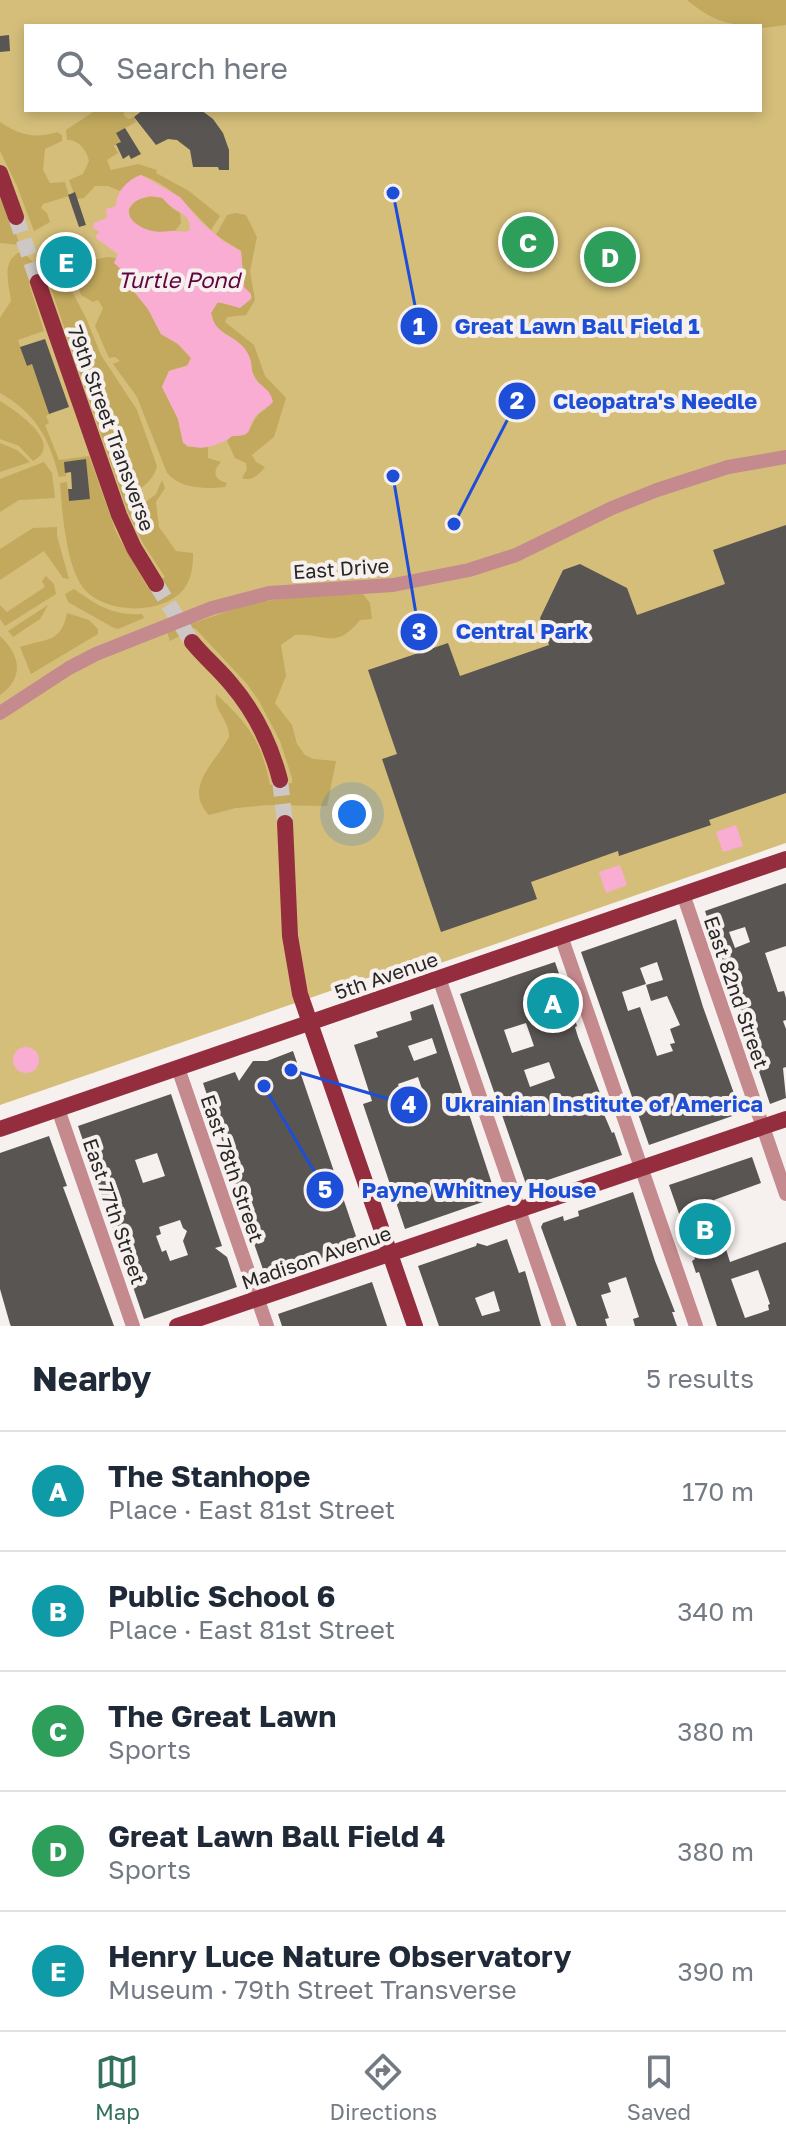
<!DOCTYPE html>
<meta charset="utf-8">
<style>
body{margin:0;font-family:"Golos Text",sans-serif;background:#f2f2f3;color:#1f2937}
.you{position:absolute;left:352px;top:814px;width:28px;height:28px;margin:-20px;border:6px solid #fff;border-radius:50%;background:#1a73e8;box-shadow:0 0 0 12px #1a73e833}
.badge{display:grid;place-items:center;width:52px;height:52px;border-radius:50%;background:#34715d;color:#fff;font-size:26px;font-weight:700}
.pin{position:absolute;translate:-50% -50%;border:4px solid #fff;box-shadow:0 2px 8px #0006}
.list{margin:0;padding:0;list-style:none}
h2{display:flex;justify-content:space-between;align-items:center;height:104px;margin:0;padding:0 32px;font-size:34px}
h2 small{font-size:26px;font-weight:400;color:#747a83}
.list li{display:grid;grid-template-columns:52px 1fr auto;gap:24px;align-items:center;box-sizing:border-box;height:120px;padding:0 32px;border-top:2px solid #e0e1e3}
.list b{display:block;font-size:30px;white-space:nowrap}
.list p{margin:0;font-size:26px;white-space:nowrap;color:#747a83}
.list em{font-size:26px;font-style:normal;color:#747a83}
.icon{flex:none;width:44px;height:44px;fill:none;stroke:currentColor;stroke-width:2;stroke-linecap:round;stroke-linejoin:round}
.map{position:relative;flex:none;width:786px;height:1326px;overflow:hidden}
.search{position:absolute;background:#fff;box-shadow:0 4px 12px #0003;left:24px;right:24px;top:24px;height:88px;display:flex;align-items:center;gap:20px;box-sizing:border-box;padding:0 28px;border-radius:0px;color:#747a83;font-size:30px}
.sheet{height:704px;background:#fff}
nav{display:flex;justify-content:space-around;align-items:center;box-sizing:border-box;height:112px;border-top:2px solid #e0e1e3;background:#fff;font-size:22px;color:#747a83}
nav a{display:grid;justify-items:center;gap:4px}
nav .on{color:#34715d}
.map>svg:first-child{display:block}
</style>
<div class="map">
<svg width="786" height="1326" viewBox="0 0 786 1326">
<rect width="100%" height="100%" fill="#f6f0ee"/>
<path fill="#d5be7a" fill-rule="evenodd" d="M0 0H786V843L432 966 428 958 423 959 0 1105ZM26 26H760V110H26Z"/>
<g fill="#c2a95d" fill-rule="evenodd">
<path d="M687 0H786V25L762 28 760 26C728 26 711 20 687 0Z"/>
<path d="M96 110H124V116L129 119 134 117 136 122 116 133 121 142 114 146 118 153 107 160 111 170 138 164 157 170 156 173 189 191 220 216 211 230C190 209 172 185 141 175L133 179 120 191 108 186H95L84 198 76 199 69 180 83 174 89 161C87 151 79 139 67 140L66 130Z"/>
<path d="M0 122C19 135 35 139 57 132L62 135V141L45 149 43 170 50 183 65 182 69 196 43 204 41 208 47 213 50 222 34 231 17 186 0 151Z"/>
<path d="M157 195C166 199 168 207 180 213L181 223 175 231C158 234 144 233 130 220L129 209 136 200Z"/>
<polygon points="0,197 8,218 10,218 20,245 0,243"/>
<path d="M235 213 246 215 257 237 250 271 255 300 246 315 227 317 225 322 254 345 265 376 286 398 274 437 252 455 256 462 265 467C259 474 252 482 242 478L247 469 246 463 235 458 227 441 231 436C259 434 246 420 266 409L260 385 252 372 251 360 237 341 215 327 211 312 216 303H226L240 308 252 297 244 287 241 251 216 235 227 215Z"/>
<path d="M22 251 34 263 59 272 65 278 86 318 101 355 137 410 157 466C154 481 139 490 127 498L134 511 156 494 162 480 165 488 156 502 159 527 176 551 193 553C193 566 192 578 184 589 163 615 108 614 86 591 66 571 62 510 60 483L67 482 69 501 90 498 86 460 65 462 66 476 59 477C49 437 35 413 0 393V318L11 301C9 283 0 260 22 251ZM47 277 128 513 144 545 165 577 148 588 116 532 89 456 59 460 45 425 49 423 46 416 49 414 32 364 27 366 18 340 44 331 29 284Z"/>
<path d="M107 257 116 258 132 289 148 309 161 334 178 344 191 358 188 365 169 371 162 387 178 419 182 438 187 447 208 446V458L221 462C212 471 214 480 227 483L225 487C205 489 181 489 167 473L137 397 113 364 120 361 115 357 109 358 95 326 103 308 98 300 93 302 81 295 77 283 71 275 73 268 77 270 81 266 78 258 94 260Z"/>
<path d="M0 401C15 410 66 444 33 461L19 446 0 439Z"/>
<polygon points="0,443 17,450 30,462 0,472"/>
<polygon points="44,462 52,473 55,498 19,500 0,512 0,479"/>
<polygon points="57,527 57,536 69,579 63,578 44,551 0,580 0,549 33,528"/>
<polygon points="46,576 54,584 56,594 5,626 0,619 0,605 7,612 45,587 42,581"/>
<path d="M74 589C97 605 113 616 142 614L144 618 118 629 112 627 68 602 65 594Z"/>
<path d="M363 594 370 603 372 619 360 620C335 651 326 633 295 635L281 645 286 676 275 703 292 725 297 744 305 755 313 759 336 761 327 806 269 805 236 808 209 815C182 787 217 761 229 737 230 720 213 711 216 694 249 725 261 740 270 785L292 783V778L280 741 259 701 247 684 195 628 170 641 167 632 255 602 317 595Z"/>
<polygon points="48,605 40,619 13,637 8,631"/>
<path d="M67 613 89 620 98 629V634L31 674 20 647C48 638 61 643 67 613Z"/>
<path d="M0 636C21 656 24 678 0 695Z"/>
</g>
<g fill="#faadd2" fill-rule="evenodd">
<path d="M141 175 180 197 200 221 223 241 241 251 244 287 251 294V299L240 308 218 302 211 313C215 335 233 334 245 349 253 359 250 369 255 379 262 387 271 390 273 402 268 408 260 410 256 416 245 429 256 436 232 436 222 445 197 453 183 443L178 419 162 387 169 371 187 366 191 358 178 344 161 334 148 309 132 289 125 273 114 263 118 254 97 239 96 235 100 232 93 228 94 223 107 218 106 209 116 206C116 192 128 179 141 175ZM149 196 163 198C171 212 194 212 189 231 182 233 177 230 170 231 140 237 106 207 149 196Z"/>
<polygon points="736,825 743,846 723,852 716,832"/>
<polygon points="620,865 627,885 606,893 599,872"/>
<circle cx="26" cy="1060" r="13"/>
</g>
<g fill="#595552" fill-rule="evenodd">
<polygon points="9,35 10,51 0,52 0,36"/>
<polygon points="143,110 201,110 213,119 223,133 229,150 229,170 219,170 218,167 193,167 190,150 177,140 168,139 156,145 134,117"/>
<polygon points="125,128 141,154 131,159 129,155 123,159 116,144 121,142 116,133"/>
<polygon points="75,192 86,225 79,227 68,195"/>
<polygon points="45,339 69,407 49,414 32,364 27,366 20,347"/>
<polygon points="86,459 90,499 69,501 68,489 72,489 71,472 65,473 64,462"/>
<polygon points="786,525 786,793 709,820 711,825 619,856 618,851 531,882 537,899 441,932 382,759 397,754 368,670 448,643 460,676 549,645 540,618 563,570 580,564 627,588 637,615 725,584 713,550"/>
<path d="M786 883V946L765 953 778 992 784 991 786 998V1020L783 1021 786 1029V1067L783 1068 786 1098 770 1104 705 911ZM745 927 750 942 735 948 729 932Z"/>
<path d="M676 919 703 1007 741 1113 649 1145 581 952ZM657 962 663 980 646 985 651 1001 667 996 680 1025 670 1029 675 1043 670 1044 673 1051 657 1056 640 1007 628 1011 622 992 646 984 640 968Z"/>
<path d="M555 962 577 1026 575 1027 578 1037 600 1093H597L603 1112 612 1133 614 1132 622 1155 527 1187 460 994ZM526 1023 534 1046 512 1053 504 1030ZM549 1062 555 1078 530 1087 524 1070Z"/>
<path d="M433 1004 494 1190 502 1191 503 1195 405 1229 363 1104 372 1101 354 1045 378 1037 376 1032 412 1020 410 1012ZM432 1038 437 1053 414 1061 408 1046ZM418 1077 424 1095 404 1102 398 1084Z"/>
<polygon points="293,1051 359,1245 266,1278 224,1157 225,1149 203,1083 235,1072 239,1081 253,1061 267,1061"/>
<path d="M171 1094 222 1246 215 1248 227 1257 237 1287 144 1319 78 1126ZM157 1153 165 1176 143 1183 135 1160ZM180 1220 183 1228 187 1231 183 1241 188 1255 170 1261 166 1250 162 1252 156 1236 161 1234 159 1227Z"/>
<polygon points="49,1136 67,1186 63,1187 69,1203 114,1326 11,1326 10,1324 0,1289 0,1153"/>
<path d="M752 1157 761 1183 714 1200 729 1241 724 1243 730 1262 786 1242V1326H717L699 1272 696 1273 692 1261 695 1259 669 1185ZM758 1270 770 1304 768 1305 769 1310 745 1318 731 1279Z"/>
<polygon points="633,1192 655,1261 675,1312 672,1312 677,1326 635,1326 633,1319 639,1317 626,1277 608,1283 611,1292 601,1295 609,1318 605,1319 607,1326 577,1326 541,1227 543,1223 563,1216 564,1221 579,1216 578,1211"/>
<path d="M507 1239 519 1273 525 1271 541 1326H439L418 1266 476 1246 477 1243 487 1246ZM494 1291 500 1311 482 1316 475 1298Z"/>
<polygon points="372,1282 387,1326 282,1326 278,1314"/>
</g>
<g fill="none" stroke-linecap="round" stroke-linejoin="round">
<g stroke="#cdc8c6" stroke-width="16" stroke-dasharray="16 8" stroke-linecap="butt">
<polyline points="16,217 38,282"/>
<polyline points="156,584 192,642"/>
<polyline points="280,780 285,823"/>
</g>
<g stroke="#c58a8e" stroke-width="14">
<polyline points="0,713 69,668 96,654 212,608 269,593 393,585 469,570 516,555 612,508 657,490 728,467 786,457"/>
<polyline points="683,894 786,1194"/>
<polyline points="561,936 696,1326"/>
<polyline points="439,978 559,1326"/>
<polyline points="178,1068 267,1326"/>
<polyline points="58,1109 133,1326"/>
</g>
<g stroke="#942d3e" stroke-width="16">
<polyline points="0,173 16,217"/>
<polyline points="38,282 119,515 134,548 156,584"/>
<path d="M192 642C204 657 219 669 231 684 255 712 271 745 280 780"/>
<polyline points="285,823 290,936 300,994 415,1326"/>
<polyline points="0,1129 786,859"/>
<polyline points="177,1326 786,1119"/>
</g>
</g>
<g text-anchor="middle" dominant-baseline="central" stroke-width="8" stroke-linejoin="round" paint-order="stroke">
<g font-size="20" fill="#292626" stroke="#f6f0ee">
<text transform="translate(112 428) rotate(70)">79th Street Transverse</text>
<text transform="translate(341 568) rotate(-4)">East Drive</text>
<text transform="translate(386 975) rotate(-19)">5th Avenue</text>
<text transform="translate(737 992) rotate(71)">East 82nd Street</text>
<text transform="translate(233 1168) rotate(71)">East 78th Street</text>
<text transform="translate(115 1211) rotate(71)">East 77th Street</text>
<text transform="translate(316 1257) rotate(-19)">Madison Avenue</text>
</g>
<g font-size="22" font-style="italic" fill="#60053f" stroke="#f6f0ee">
<text x="179" y="279">Turtle Pond</text>
</g>
</g>
<path fill="none" stroke="#1d4ed8" stroke-width="3" d="M393 193L419 326M454 524L517 401M393 476L419 632M291 1070L409 1105M264 1086L325 1190"/>
<g fill="#1d4ed8" stroke="#f6f0ee" stroke-width="3">
<circle cx="393" cy="193" r="8"/>
<circle cx="454" cy="524" r="8"/>
<circle cx="393" cy="476" r="8"/>
<circle cx="291" cy="1070" r="8"/>
<circle cx="264" cy="1086" r="8"/>
<circle cx="419" cy="326" r="20"/>
<circle cx="517" cy="401" r="20"/>
<circle cx="419" cy="632" r="20"/>
<circle cx="409" cy="1105" r="20"/>
<circle cx="325" cy="1190" r="20"/>
</g>
<g font-size="24" text-anchor="middle" font-weight="bold" fill="#fff">
<text x="419" y="335">1</text>
<text x="517" y="409">2</text>
<text x="419" y="640">3</text>
<text x="409" y="1113">4</text>
<text x="325" y="1198">5</text>
</g>
<g font-size="22" text-anchor="middle" font-weight="bold" fill="#1d4ed8" stroke="#f6f0ee" stroke-width="8" stroke-linejoin="round" paint-order="stroke">
<text x="577" y="334">Great Lawn Ball Field 1</text>
<text x="655" y="409">Cleopatra's Needle</text>
<text x="522" y="639">Central Park</text>
<text x="604" y="1112">Ukrainian Institute of America</text>
<text x="479" y="1198">Payne Whitney House</text>
</g>
</svg>
<div class="you"></div>
<div class="pin badge" style="left:553px;top:1003px;background:#0f9aa8">A</div>
<div class="pin badge" style="left:705px;top:1229px;background:#0f9aa8">B</div>
<div class="pin badge" style="left:528px;top:242px;background:#2e9e5b">C</div>
<div class="pin badge" style="left:610px;top:257px;background:#2e9e5b">D</div>
<div class="pin badge" style="left:66px;top:262px;background:#0f9aa8">E</div>
<div class="search"><svg class="icon" aria-label="search" viewBox="0 0 24 24"><circle cx="10" cy="10" r="6"/><path d="M15 15l6 6"/></svg>Search here</div>
</div>
<section class="sheet">
<h2>Nearby<small>5 results</small></h2>
<ul class="list">
<li><span class="badge" style="background:#0f9aa8">A</span><div><b>The Stanhope</b><p>Place · East 81st Street</p></div><em>170 m</em></li>
<li><span class="badge" style="background:#0f9aa8">B</span><div><b>Public School 6</b><p>Place · East 81st Street</p></div><em>340 m</em></li>
<li><span class="badge" style="background:#2e9e5b">C</span><div><b>The Great Lawn</b><p>Sports</p></div><em>380 m</em></li>
<li><span class="badge" style="background:#2e9e5b">D</span><div><b>Great Lawn Ball Field 4</b><p>Sports</p></div><em>380 m</em></li>
<li><span class="badge" style="background:#0f9aa8">E</span><div><b>Henry Luce Nature Observatory</b><p>Museum · 79th Street Transverse</p></div><em>390 m</em></li>
</ul>
</section>
<nav>
<a class="on"><svg class="icon" aria-label="map" viewBox="0 0 24 24"><path d="M3 6l6-2 6 2 6-2v14l-6 2-6-2-6 2zM9 4v14M15 6v14"/></svg>Map</a>
<a><svg class="icon" aria-label="directions" viewBox="0 0 24 24"><path d="M12 3l9 9-9 9-9-9zM9 14v-3h6M13 9l2 2-2 2"/></svg>Directions</a>
<a><svg class="icon" aria-label="saved" viewBox="0 0 24 24"><path d="M7 4h10v16l-5-4-5 4z"/></svg>Saved</a>
</nav>
